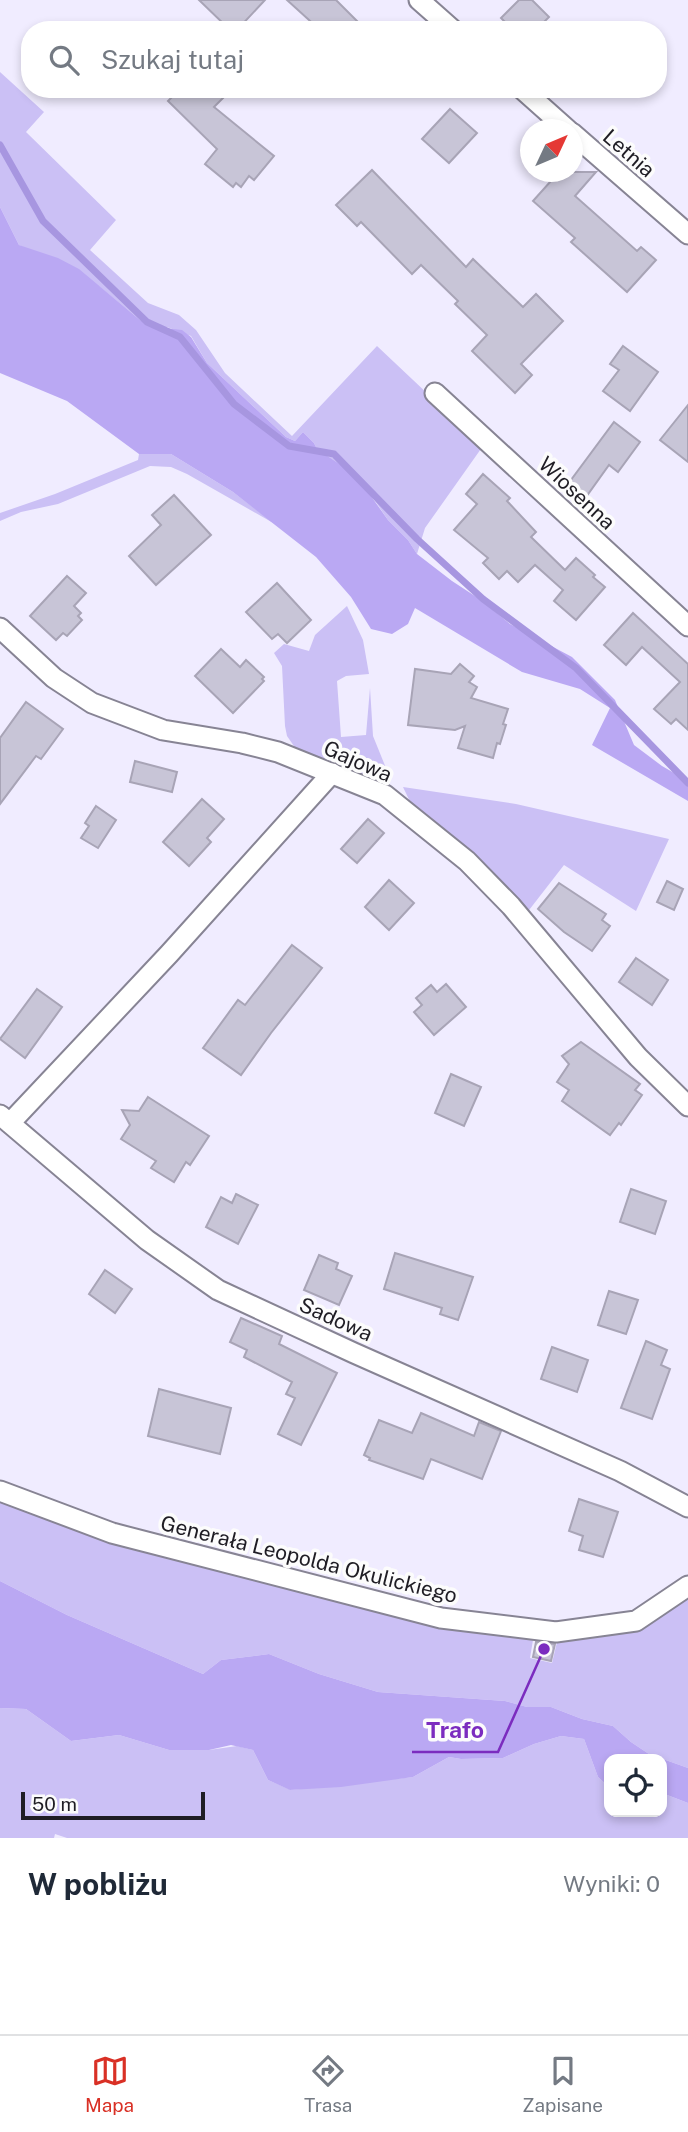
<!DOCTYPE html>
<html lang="pl">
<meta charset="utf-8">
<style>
body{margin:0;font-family:"Public Sans",sans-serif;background:#f6f6f7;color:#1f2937}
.controls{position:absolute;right:21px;bottom:21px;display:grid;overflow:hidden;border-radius:14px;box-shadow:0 4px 10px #0003}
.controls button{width:63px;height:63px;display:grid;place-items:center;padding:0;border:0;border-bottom:2px solid #e0e1e3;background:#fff;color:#1f2937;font:35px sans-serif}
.compass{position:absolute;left:520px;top:119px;width:63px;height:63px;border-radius:50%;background:#fff;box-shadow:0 4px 10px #0003;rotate:46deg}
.scale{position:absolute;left:21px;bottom:18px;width:184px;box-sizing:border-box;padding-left:7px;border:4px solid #1f1d24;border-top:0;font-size:19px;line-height:24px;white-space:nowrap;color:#1f1d24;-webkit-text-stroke:5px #fcfcfc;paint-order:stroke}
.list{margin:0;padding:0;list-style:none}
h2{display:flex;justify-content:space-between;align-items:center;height:91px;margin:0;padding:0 28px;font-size:30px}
h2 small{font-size:23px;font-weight:400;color:#747a83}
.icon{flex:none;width:38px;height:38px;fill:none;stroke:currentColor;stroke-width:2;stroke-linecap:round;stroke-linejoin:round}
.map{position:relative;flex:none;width:688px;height:1838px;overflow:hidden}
.search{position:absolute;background:#fff;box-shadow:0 4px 10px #0003;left:21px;right:21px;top:21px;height:77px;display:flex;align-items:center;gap:18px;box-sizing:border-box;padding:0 24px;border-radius:28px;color:#747a83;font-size:26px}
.sheet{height:196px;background:#fff}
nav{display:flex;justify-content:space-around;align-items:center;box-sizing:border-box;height:98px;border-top:2px solid #e0e1e3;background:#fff;font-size:19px;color:#747a83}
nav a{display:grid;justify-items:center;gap:4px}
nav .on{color:#d93025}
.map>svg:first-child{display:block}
</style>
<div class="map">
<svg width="688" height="1838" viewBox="0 0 688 1838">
<rect width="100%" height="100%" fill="#f0ecff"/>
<g fill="#cbc0f5">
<polygon points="0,72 44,112 26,132 116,220 90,250 148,303 179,315 196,330 225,373 292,436 377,346 483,446 425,528 417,554 408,540 388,520 367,489 348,470 317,449 314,443 303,432 295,441 286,437 207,363 191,336 167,327 156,327 140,320 100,287 19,245 0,207"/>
<polygon points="139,454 171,454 233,492 275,524 187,474 171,467 150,466 58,504 21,512 0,521 0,513 55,494 138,460"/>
<polygon points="347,606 363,640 369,674 346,676 337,681 341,737 366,735 370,688 373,736 388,773 384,782 376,785 296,749 287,736 285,726 282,666 274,653 284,644 309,651 315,635"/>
<polygon points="403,787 516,804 669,839 636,911 564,865 526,914 414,810"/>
<path d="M0 1501 95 1537 219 1568 534 1634 530 1658 552 1663 558 1638C608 1644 648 1625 688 1598V1768L649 1754 631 1742 613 1726 582 1719 551 1707H527L505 1701 378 1692 319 1674 269 1654 221 1660 203 1674 67 1615 0 1581Z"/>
<polygon points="0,1708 26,1709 71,1741 119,1735 169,1750 209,1750 237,1746 253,1750 268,1780 291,1790 413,1777 449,1757 461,1759 503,1758 534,1744 561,1736 584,1739 598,1777 609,1787 609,1812 662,1812 662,1793 688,1803 688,1838 67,1838 55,1834 54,1838 0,1838"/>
</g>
<g fill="#baa8f3">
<polygon points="0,207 19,245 58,258 79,269 140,320 156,327 182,330 191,337 207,363 286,437 295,441 303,432 314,443 317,449 347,469 366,489 388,520 408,540 417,554 452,581 481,600 510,624 572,657 615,700 634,745 662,766 688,781 688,801 592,745 610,708 580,689 522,672 415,608 408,624 392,634 371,629 351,597 316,557 233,492 171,454 139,454 67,401 0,373"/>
<polygon points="0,1581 67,1615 203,1674 221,1660 269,1654 319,1674 378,1692 505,1701 527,1707 551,1707 582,1719 613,1726 631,1742 649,1754 688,1768 688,1803 662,1793 662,1759 609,1759 609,1787 598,1777 584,1739 561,1736 534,1744 503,1758 461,1759 449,1757 413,1777 341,1787 290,1790 268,1780 253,1750 231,1745 209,1750 169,1750 119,1735 71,1741 26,1709 0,1708"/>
</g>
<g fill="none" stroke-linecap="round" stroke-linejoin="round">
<polyline stroke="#a796e0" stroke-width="7" points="0,145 43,221 147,322 180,337 234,404 289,446 334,454 417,539 483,599 576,668 688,783"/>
</g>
<g fill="#c8c5d7" stroke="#a8a4b6" stroke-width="2">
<polygon points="199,0 265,0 237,30 230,30"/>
<polygon points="287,0 336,0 366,30 320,30"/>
<polygon points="519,0 532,0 549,17 536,30 513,30 501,18"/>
<polygon points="180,89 232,89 214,107 274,156 254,180 249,176 241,187 236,183 233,187 205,164 217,149 168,101"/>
<polygon points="450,109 477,133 449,163 422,139"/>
<polygon points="372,170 466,267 473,259 523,307 536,294 563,321 521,364 532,375 515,393 472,351 487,335 455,304 458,301 421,265 412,274 361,222 357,226 336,205"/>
<polygon points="559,172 596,172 575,196 637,251 641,247 656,260 627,292 571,242 575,238 533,201"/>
<polygon points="623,346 658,372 630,411 603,391 619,370 610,364"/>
<polygon points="688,405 688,462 660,440"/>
<polygon points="614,422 640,442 618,472 609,465 586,497 568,484"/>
<polygon points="483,474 510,498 507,501 536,532 531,537 565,570 576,558 595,575 593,577 605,587 576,620 554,601 563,590 535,565 518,582 507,571 499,579 483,563 488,558 454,530 477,504 466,494"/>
<polygon points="174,495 211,535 156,585 129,556 161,525 152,515"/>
<polygon points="67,576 86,593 74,606 81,613 78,616 82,620 67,636 63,633 56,640 30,616"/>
<polygon points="277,583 311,620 287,643 278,634 272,639 246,612"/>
<polygon points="633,613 688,664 688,730 676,719 671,724 654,709 680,682 642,647 626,665 604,645"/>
<polygon points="221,649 240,667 246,660 264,677 262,679 264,681 233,713 195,676"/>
<polygon points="460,664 474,676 469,682 477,687 471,698 508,709 503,724 506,725 500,744 497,743 493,758 458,748 465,726 455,730 408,725 415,669 451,674"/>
<polygon points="26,702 63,729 41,759 36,756 0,804 0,738"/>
<polygon points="135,761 177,772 172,792 130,782"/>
<polygon points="202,799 224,819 207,838 211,842 189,866 163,842"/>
<polygon points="96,806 116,820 98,848 81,838 89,826 85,823"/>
<polygon points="368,819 384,833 357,863 341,849"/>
<polygon points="389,880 414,903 389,930 365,907"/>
<polygon points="667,881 683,889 674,910 657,902"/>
<polygon points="559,883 606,914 602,920 610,926 592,951 564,932 538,909"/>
<polygon points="292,945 322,968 271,1033 241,1075 203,1048 238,1000 245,1005"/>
<polygon points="636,958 668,980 652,1005 619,982"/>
<polygon points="446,984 466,1007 434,1035 414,1012 422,1005 416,998 431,985 437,992"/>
<polygon points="37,989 62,1007 25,1058 0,1039"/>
<polygon points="581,1042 640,1084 635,1090 642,1095 621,1125 619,1123 610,1135 562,1101 569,1090 557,1082 569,1064 562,1056"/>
<polygon points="451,1074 481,1087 464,1126 435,1113"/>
<polygon points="148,1097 209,1136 190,1165 186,1162 174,1182 151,1168 156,1161 121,1139 130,1125 122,1110 139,1111"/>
<polygon points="631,1189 666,1201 655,1234 620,1222"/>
<polygon points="236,1194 258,1205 238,1244 206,1227 221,1197 232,1203"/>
<polygon points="395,1253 473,1277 458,1320 440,1314 442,1308 384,1289"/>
<polygon points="319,1255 338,1263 336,1269 352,1276 339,1305 304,1290"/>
<polygon points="105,1270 132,1289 115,1313 89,1294"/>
<polygon points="609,1291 638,1300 626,1334 598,1325"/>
<polygon points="241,1318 282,1336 279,1344 337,1373 301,1445 278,1434 295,1398 286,1394 292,1382 244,1357 247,1350 230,1342"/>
<polygon points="646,1341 667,1350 661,1365 670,1369 652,1419 621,1408"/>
<polygon points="552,1347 588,1360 577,1392 541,1379"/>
<polygon points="159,1389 231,1408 220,1454 148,1436"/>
<polygon points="421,1413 474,1436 479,1422 501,1431 482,1479 431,1459 423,1479 369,1460 370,1458 364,1455 379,1420 412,1433"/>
<polygon points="579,1499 618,1512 603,1557 579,1550 583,1536 569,1531"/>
<polygon points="536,1642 555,1644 551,1661 533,1657"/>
</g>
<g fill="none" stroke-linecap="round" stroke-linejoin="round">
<defs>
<g id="street">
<polyline points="419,0 453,30"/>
<polyline points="522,89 568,130"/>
<polyline points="572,133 688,234"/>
<polyline points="435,393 688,626"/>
<polyline points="0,628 54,678 92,703 163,730 242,743 278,752 385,795 467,861 511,906 638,1057 688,1106"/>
<polyline points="0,1115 147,1240 218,1290 354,1353 620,1471 688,1507"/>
<polyline points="10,1123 169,954 332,773"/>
<polyline points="0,1491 112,1533 441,1618 556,1632 636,1621 688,1586"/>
</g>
</defs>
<use href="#street" stroke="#878494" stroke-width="23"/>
<use href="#street" stroke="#fff" stroke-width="19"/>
</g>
<g text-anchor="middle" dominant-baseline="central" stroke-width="7" stroke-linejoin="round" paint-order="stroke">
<g font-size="21" fill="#1f1d24" stroke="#fcfcfc">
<text transform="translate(629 153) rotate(41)">Letnia</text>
<text transform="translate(577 493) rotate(43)">Wiosenna</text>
<text transform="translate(358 761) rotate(24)">Gajowa</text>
<text transform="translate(336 1319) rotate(24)">Sadowa</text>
<text transform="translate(309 1559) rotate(14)">Generała Leopolda Okulickiego</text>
</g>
</g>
<path fill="none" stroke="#7b2cbf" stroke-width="2.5" d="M544 1649L498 1752H412"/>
<circle fill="#7b2cbf" stroke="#fcfcfc" stroke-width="2.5" cx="544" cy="1649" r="7"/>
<g font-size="23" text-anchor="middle" font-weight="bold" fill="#7b2cbf" stroke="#fcfcfc" stroke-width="7" stroke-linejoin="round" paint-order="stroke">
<text x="455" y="1738">Trafo</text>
</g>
</svg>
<div class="controls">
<button><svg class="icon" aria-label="locate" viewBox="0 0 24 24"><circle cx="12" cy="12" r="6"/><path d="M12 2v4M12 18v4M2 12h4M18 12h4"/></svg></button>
</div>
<svg class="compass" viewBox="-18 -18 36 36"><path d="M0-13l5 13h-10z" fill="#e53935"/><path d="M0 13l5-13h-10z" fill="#747a83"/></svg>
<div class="scale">50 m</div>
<div class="search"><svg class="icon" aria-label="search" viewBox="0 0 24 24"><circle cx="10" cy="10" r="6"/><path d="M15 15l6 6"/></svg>Szukaj tutaj</div>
</div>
<section class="sheet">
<h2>W pobliżu<small>Wyniki: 0</small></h2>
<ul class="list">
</ul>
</section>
<nav>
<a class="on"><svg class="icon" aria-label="map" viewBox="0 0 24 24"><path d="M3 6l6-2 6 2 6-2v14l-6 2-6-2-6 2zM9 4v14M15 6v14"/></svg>Mapa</a>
<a><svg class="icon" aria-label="directions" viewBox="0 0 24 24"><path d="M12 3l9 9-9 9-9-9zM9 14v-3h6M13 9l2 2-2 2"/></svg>Trasa</a>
<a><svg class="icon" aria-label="saved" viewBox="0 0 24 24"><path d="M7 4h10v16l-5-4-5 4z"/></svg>Zapisane</a>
</nav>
